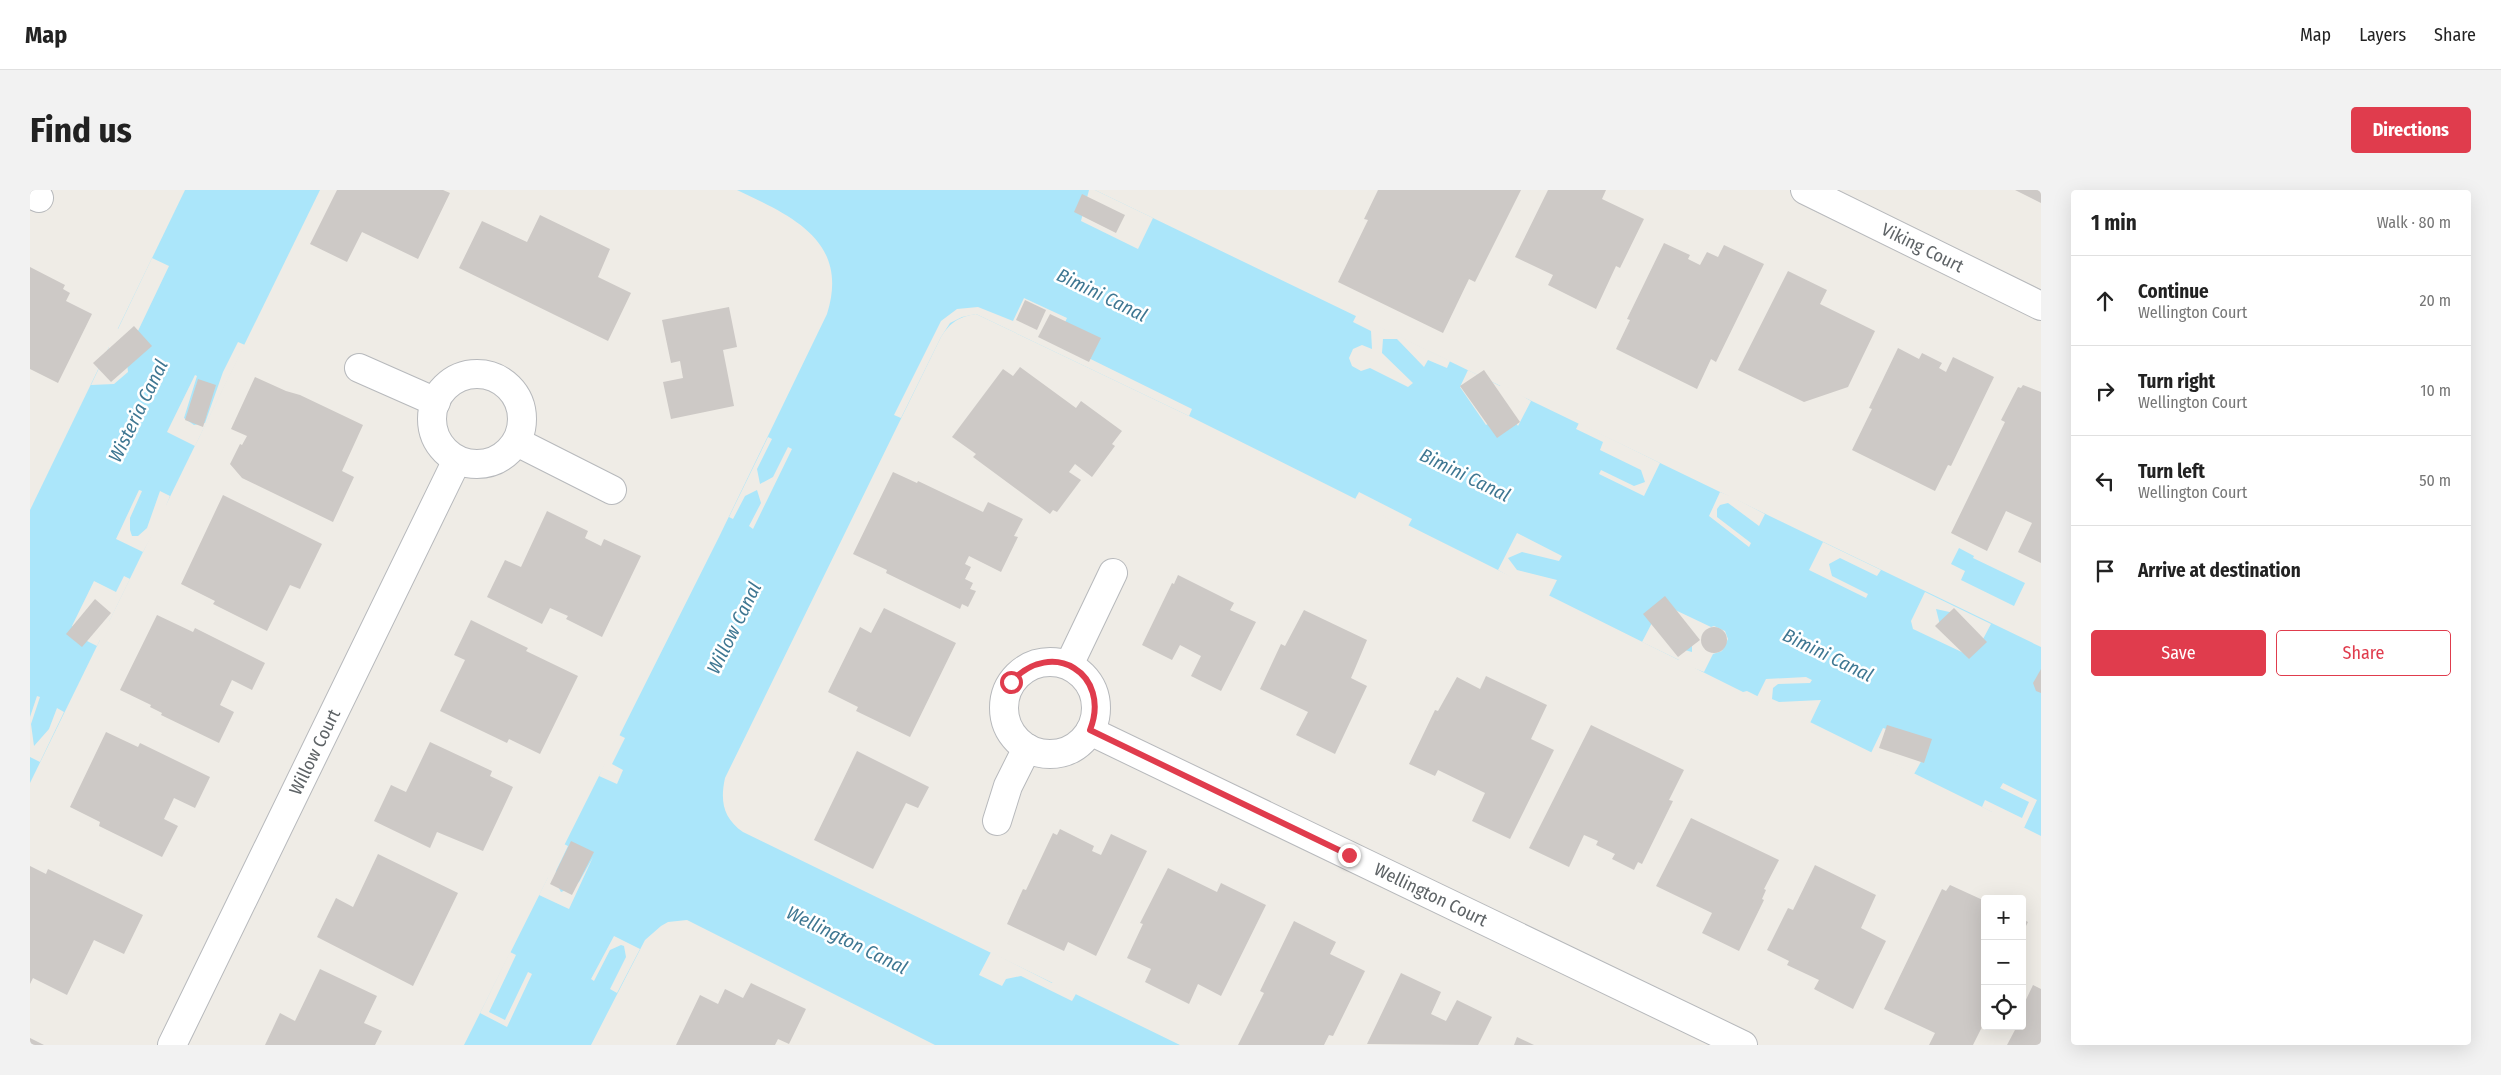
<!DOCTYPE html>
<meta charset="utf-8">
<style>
body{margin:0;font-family:"Fira Sans Condensed",sans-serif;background:#f2f2f2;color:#222}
.controls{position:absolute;right:15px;bottom:15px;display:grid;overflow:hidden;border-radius:5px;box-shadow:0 5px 20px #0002}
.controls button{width:45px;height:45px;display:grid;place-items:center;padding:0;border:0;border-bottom:1px solid #e0e0e0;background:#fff;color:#222;font:25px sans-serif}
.stop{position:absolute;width:15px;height:15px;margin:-11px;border:4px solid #e03c4d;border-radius:50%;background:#fff}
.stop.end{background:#e03c4d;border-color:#fff;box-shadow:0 1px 5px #0008}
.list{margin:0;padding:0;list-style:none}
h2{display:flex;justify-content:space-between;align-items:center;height:65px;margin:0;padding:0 20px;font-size:21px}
h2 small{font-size:16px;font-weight:400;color:#767676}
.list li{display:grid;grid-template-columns:32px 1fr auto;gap:15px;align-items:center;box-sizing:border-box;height:90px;padding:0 20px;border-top:1px solid #e0e0e0}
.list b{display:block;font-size:19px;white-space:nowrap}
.list p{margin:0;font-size:16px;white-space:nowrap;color:#767676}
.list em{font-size:16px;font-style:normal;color:#767676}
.actions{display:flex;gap:10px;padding:15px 20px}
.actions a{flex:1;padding:11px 0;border:1px solid #e03c4d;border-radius:5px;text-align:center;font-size:18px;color:#e03c4d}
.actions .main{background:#e03c4d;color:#fff}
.icon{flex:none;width:28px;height:28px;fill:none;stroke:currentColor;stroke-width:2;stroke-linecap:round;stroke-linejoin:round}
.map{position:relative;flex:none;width:2011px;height:855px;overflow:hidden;border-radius:5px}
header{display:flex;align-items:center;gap:30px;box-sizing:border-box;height:70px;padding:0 25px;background:#fff;border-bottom:1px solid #e0e0e0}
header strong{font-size:24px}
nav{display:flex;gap:28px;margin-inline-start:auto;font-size:18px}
.intro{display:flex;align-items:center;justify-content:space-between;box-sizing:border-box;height:120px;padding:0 30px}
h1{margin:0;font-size:35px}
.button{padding:12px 22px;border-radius:5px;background:#e03c4d;color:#fff;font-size:18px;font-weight:700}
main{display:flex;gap:30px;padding:0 30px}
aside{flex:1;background:#fff;border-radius:5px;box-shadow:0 5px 20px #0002}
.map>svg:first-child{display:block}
</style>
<header>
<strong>Map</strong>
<nav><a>Map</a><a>Layers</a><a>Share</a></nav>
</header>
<div class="intro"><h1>Find us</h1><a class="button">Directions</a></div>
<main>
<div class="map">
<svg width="2011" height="855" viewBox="0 0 2011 855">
<rect width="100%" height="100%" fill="#efece6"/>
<g fill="#abe6fa">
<polygon points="155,0 290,0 0,593 0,320"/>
<path d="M707 0H1065L2011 457V646L1717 501 1713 502 1159 226 946 124C928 127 921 132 911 147L695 588C690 611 693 628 713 642L1150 855H905L657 730 638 732 631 736 615 750 561 855H434L689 347 797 124C820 51 762 26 707 0Z"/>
<polygon points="1929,358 1944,366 1943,368 1995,393 1984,416 1931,390 1935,381 1921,374"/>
</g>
<g fill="#efece6">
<polygon points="1059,0 1065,0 1123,28 1108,59 1051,31"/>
<polygon points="122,68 139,76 107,143 97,173 98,182 84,194 61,195 79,157 77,156 86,138 88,139"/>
<polygon points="994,108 1037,128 1026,152 1162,219 1159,226 946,124 932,127 920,133 911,147 871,228 864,225 911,131 927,119 948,117 983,131"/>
<polygon points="1327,124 1350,135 1350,137 1420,171 1417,178 1398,170 1394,177 1367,149 1353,149 1352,163 1383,193 1378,197 1340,178 1331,181 1322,176 1319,168 1323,159 1332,155 1342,159 1341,141 1323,132"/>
<polygon points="208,152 215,155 165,256 137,242 165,185 167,186 154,228 164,235 175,233 193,182"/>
<polygon points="1438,180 1470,196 1472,194 1501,211 1488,236 1464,199 1461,232 1456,235 1430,197"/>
<polygon points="1549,233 1630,273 1614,306 1569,284 1571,280 1604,296 1615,292 1611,280 1570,260 1573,252 1546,239"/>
<polygon points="738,247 742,249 727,279 730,294 743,287 758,257 762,259 723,339 719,336 731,313 727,300 715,306 703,329 699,327"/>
<polygon points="109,300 112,301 100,328 100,340 102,346 108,346 117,338 130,301 140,306 136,316 138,317 113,362 86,349"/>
<polygon points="1329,302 1382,329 1377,338 1324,311"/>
<polygon points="1690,302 1700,306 1701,304 1709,308 1708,310 1735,324 1729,336 1698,313 1690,315 1687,319 1687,327 1721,353 1719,357 1679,326"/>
<polygon points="1487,343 1532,366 1529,371 1492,362 1478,368 1487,380 1527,390 1518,408 1468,380"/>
<polygon points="1793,352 1851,380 1847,386 1810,368 1799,374 1802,386 1838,404 1836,408 1779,380"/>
<polygon points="94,386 100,389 79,432 81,434 73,451 70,450 67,456 55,450 42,436 64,391 86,402"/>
<polygon points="1895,402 1961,434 1952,451 1924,423 1906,419 1910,435 1938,465 1883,439 1881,431"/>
<polygon points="1641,418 1681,437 1684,436 1695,441 1698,449 1692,461 1683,464 1674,482 1648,472 1649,470 1612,452 1624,429 1647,458 1662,462 1662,447"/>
<polygon points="1776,487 1782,490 1780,493 1748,494 1743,498 1742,509 1749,512 1791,510 1780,533 1727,507 1736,489"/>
<polygon points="7,506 10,507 1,534 4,556 19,539 27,518 34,522 10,572 0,567 0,527"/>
<polygon points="1853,538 1887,548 1892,570 1884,584 1841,563"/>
<polygon points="587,544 595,548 582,574 593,580 587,594 569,586"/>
<polygon points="1973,593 2007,610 1994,638 1961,625 1962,622 1952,617 1955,610 1992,628 1999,612 1970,598"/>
<polygon points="534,654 538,656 526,681 525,691 531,702 541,698 549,692 563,667 539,719 509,705 518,687 516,685"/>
<polygon points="584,746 610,759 587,803 580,799 596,767 594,756 591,755 580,760 564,791 561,789"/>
<polygon points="480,762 486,765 459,822 475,830 498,782 502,784 477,837 450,823"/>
<polygon points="961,762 1022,793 1024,791 1047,802 1042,811 991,786 976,789 972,796 949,785"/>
</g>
<g fill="#cdc9c6">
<polygon points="307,0 413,0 420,3 388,69 332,42 317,72 280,54"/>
<polygon points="1348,0 1491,0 1445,92 1439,89 1413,143 1308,92 1338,30 1334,29"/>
<polygon points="1518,0 1576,0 1572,9 1614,29 1590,78 1586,76 1566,119 1518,95 1523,85 1485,67"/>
<polygon points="1985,0 2011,0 2011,13"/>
<polygon points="1052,4 1095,25 1086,43 1044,22"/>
<polygon points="510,25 580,59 568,87 601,103 578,151 429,78 452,31 497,52"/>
<polygon points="1634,53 1660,65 1658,69 1670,75 1677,62 1688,67 1694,55 1734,74 1686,172 1681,169 1667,199 1586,159 1600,130 1597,129"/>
<polygon points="0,77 35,95 33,99 40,103 36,111 62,124 28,193 0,179"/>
<polygon points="1758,81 1797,100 1790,114 1845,141 1818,197 1774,212 1708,180"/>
<polygon points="995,110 1016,120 1007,140 986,130"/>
<polygon points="699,117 707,157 693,160 704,216 641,229 633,192 653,188 650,171 641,173 632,130"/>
<polygon points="1020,124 1071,148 1059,172 1008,147"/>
<polygon points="104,136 122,156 81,192 63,173"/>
<polygon points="1868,158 1889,169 1892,163 1912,173 1909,178 1916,182 1923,167 1964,187 1921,276 1918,275 1905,301 1822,260 1842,219 1839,218"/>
<polygon points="990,177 1046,218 1051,211 1092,241 1082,254 1085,256 1062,287 1045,274 1039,282 1051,290 1027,322 1023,320 1020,324 943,267 946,264 922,247 973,179 983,186"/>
<polygon points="1454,180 1490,232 1467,248 1430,196"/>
<polygon points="225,187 256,201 270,205 333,235 312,281 324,287 303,332 212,288 200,274 210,254 212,255 217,246 201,239"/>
<polygon points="168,189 186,195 173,237 155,230"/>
<polygon points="1993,195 2011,202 2011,373 1988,362 2002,333 1976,321 1957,361 1921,343 1975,232 1971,230 1988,197 1991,198"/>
<polygon points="863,282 887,293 888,291 953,322 958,312 993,329 984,346 988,347 971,382 939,366 935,374 941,377 935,389 943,393 940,399 946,401 938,417 932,414 930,419 856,383 857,380 823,364"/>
<polygon points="193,305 292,354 270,399 260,395 237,441 183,414 185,411 151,394"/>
<polygon points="517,321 558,341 555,348 571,356 574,349 611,366 572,447 536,429 538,426 520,418 512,434 457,407 475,370 491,377"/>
<polygon points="1148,385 1204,413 1200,420 1226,432 1191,501 1161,486 1171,466 1150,455 1142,470 1112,455 1142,393 1144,394"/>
<polygon points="1635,406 1670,450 1648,467 1613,424"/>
<polygon points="65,409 81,423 52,457 36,444"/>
<polygon points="854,418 926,453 880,547 826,521 828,517 798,502 830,437 841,443"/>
<polygon points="1924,418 1957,452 1939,469 1905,436"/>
<polygon points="1274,420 1337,450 1321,488 1337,496 1305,564 1266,545 1278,522 1230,499 1251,454 1255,456"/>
<polygon points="127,425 163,442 165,438 235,473 222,500 202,490 190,515 204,522 189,553 131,525 132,523 120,517 121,515 90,500"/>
<polygon points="441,430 498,458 496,461 548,486 510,564 479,549 477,553 410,521 435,470 424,465"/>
<circle cx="1684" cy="450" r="13"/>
<polygon points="2011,479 2011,503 2006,501 2003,493"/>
<polygon points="1456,486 1517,515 1501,549 1524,560 1480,649 1442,631 1455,603 1408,580 1405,586 1379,574 1405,520 1408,521 1427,487 1450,499"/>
<polygon points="1561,535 1654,580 1639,610 1643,611 1612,674 1608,672 1604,680 1582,669 1585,664 1566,655 1568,651 1554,645 1539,677 1499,658"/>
<polygon points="1857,535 1902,549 1894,573 1849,558"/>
<polygon points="76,542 108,557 110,553 180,587 165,618 144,608 134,629 148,636 132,667 69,636 70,632 40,617"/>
<polygon points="400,552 462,581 460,586 483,597 453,661 407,642 400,658 344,631 361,595 376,602"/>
<polygon points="827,561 899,597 888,618 876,613 843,679 784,650"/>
<polygon points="1661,628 1749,670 1734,699 1736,700 1732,709 1734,710 1709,761 1672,743 1682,723 1626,696"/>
<polygon points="1030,639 1064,656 1062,661 1071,665 1081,644 1117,661 1066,766 1038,752 1034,761 977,734 993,699 996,700 1023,643 1027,645"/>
<polygon points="541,651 564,662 542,705 520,694"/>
<polygon points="348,664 428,703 383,796 287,747 306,708 323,717"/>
<polygon points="1785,675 1846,705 1831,738 1856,751 1823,819 1784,799 1789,790 1757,775 1759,771 1737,760 1758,718 1763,720"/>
<polygon points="0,676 16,684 18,679 113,725 94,764 64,750 37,805 3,788 0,794"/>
<polygon points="1138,678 1187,702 1191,693 1236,715 1191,806 1168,794 1159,814 1115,792 1121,779 1097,768 1113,734 1110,733"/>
<polygon points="1920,695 1955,711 1955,831 1943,855 1899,855 1905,843 1854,819 1912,699 1916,701"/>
<polygon points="1992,729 1998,732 1992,744"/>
<polygon points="1264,731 1306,752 1300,764 1335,781 1303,846 1299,845 1294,855 1208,855 1234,803 1230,801"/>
<polygon points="290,779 347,806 334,833 352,841 345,855 235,855 250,823 265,831"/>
<polygon points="1371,783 1411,802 1401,824 1416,831 1427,810 1462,827 1448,855 1337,854"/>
<polygon points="721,793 776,819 759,854 748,849 745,855 646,855 670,805 688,814 695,799 713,808"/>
<polygon points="2003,795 2011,799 2011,855 1977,855 1986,838 1983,836 1992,836 1992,818"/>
<polygon points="1487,847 1504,855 1484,855"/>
<polygon points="0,848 14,855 0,855"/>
</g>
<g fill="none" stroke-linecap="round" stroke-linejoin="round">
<defs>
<g id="minor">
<path id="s1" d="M1775 0 2011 116"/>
<polyline points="0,4 9,8"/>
<polyline points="329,178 406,212"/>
<circle cx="447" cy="229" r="45"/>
<polyline points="487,252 582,300"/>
<circle cx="1020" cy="518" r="46"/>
<polyline points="1039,475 1083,383"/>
<path id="s2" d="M1060 541 1713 855"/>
<polyline points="967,631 978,596 997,558"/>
<path id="s3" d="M142 855 427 270"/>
</g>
</defs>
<use href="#minor" stroke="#b7b9bc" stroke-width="30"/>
<use href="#minor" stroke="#fff" stroke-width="28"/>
</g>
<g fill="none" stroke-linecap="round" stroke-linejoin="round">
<path stroke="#e03c4d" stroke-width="6" d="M981 492C1022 447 1082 484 1060 540L1319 665"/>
</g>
<g text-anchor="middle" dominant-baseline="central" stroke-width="5" stroke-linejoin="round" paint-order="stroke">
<g font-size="18" fill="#5e6366" stroke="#fff">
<text stroke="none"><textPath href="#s1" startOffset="131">Viking Court</textPath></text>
<text stroke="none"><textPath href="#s3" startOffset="326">Willow Court</textPath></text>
<text stroke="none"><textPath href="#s2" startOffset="378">Wellington Court</textPath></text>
</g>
<g font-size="19" font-style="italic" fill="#3f7792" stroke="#fff">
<text transform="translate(1072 105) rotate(26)">Bimini Canal</text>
<text transform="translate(108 221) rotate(-64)">Wisteria Canal</text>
<text transform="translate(1435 285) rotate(26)">Bimini Canal</text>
<text transform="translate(704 438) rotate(-64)">Willow Canal</text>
<text transform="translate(1798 465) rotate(26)">Bimini Canal</text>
<text transform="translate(817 750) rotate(26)">Wellington Canal</text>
</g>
</g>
</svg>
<div class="controls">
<button>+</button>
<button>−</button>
<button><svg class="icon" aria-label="locate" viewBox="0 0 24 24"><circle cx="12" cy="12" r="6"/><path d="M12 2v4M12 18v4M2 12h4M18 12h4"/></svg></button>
</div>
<div class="stop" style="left:981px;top:492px"></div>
<div class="stop end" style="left:1319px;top:665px"></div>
</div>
<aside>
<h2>1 min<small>Walk · 80 m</small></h2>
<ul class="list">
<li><svg class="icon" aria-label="ahead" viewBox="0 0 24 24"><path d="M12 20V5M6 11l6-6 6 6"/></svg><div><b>Continue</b><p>Wellington Court</p></div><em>20 m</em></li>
<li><svg class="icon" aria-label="right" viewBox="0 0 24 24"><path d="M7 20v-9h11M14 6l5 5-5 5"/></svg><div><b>Turn right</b><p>Wellington Court</p></div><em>10 m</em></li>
<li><svg class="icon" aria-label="left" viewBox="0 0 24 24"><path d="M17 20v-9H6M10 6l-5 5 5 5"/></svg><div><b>Turn left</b><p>Wellington Court</p></div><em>50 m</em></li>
<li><svg class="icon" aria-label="arrive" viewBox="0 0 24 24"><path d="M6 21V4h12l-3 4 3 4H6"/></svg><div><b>Arrive at destination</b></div></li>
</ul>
<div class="actions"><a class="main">Save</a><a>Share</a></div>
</aside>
</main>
